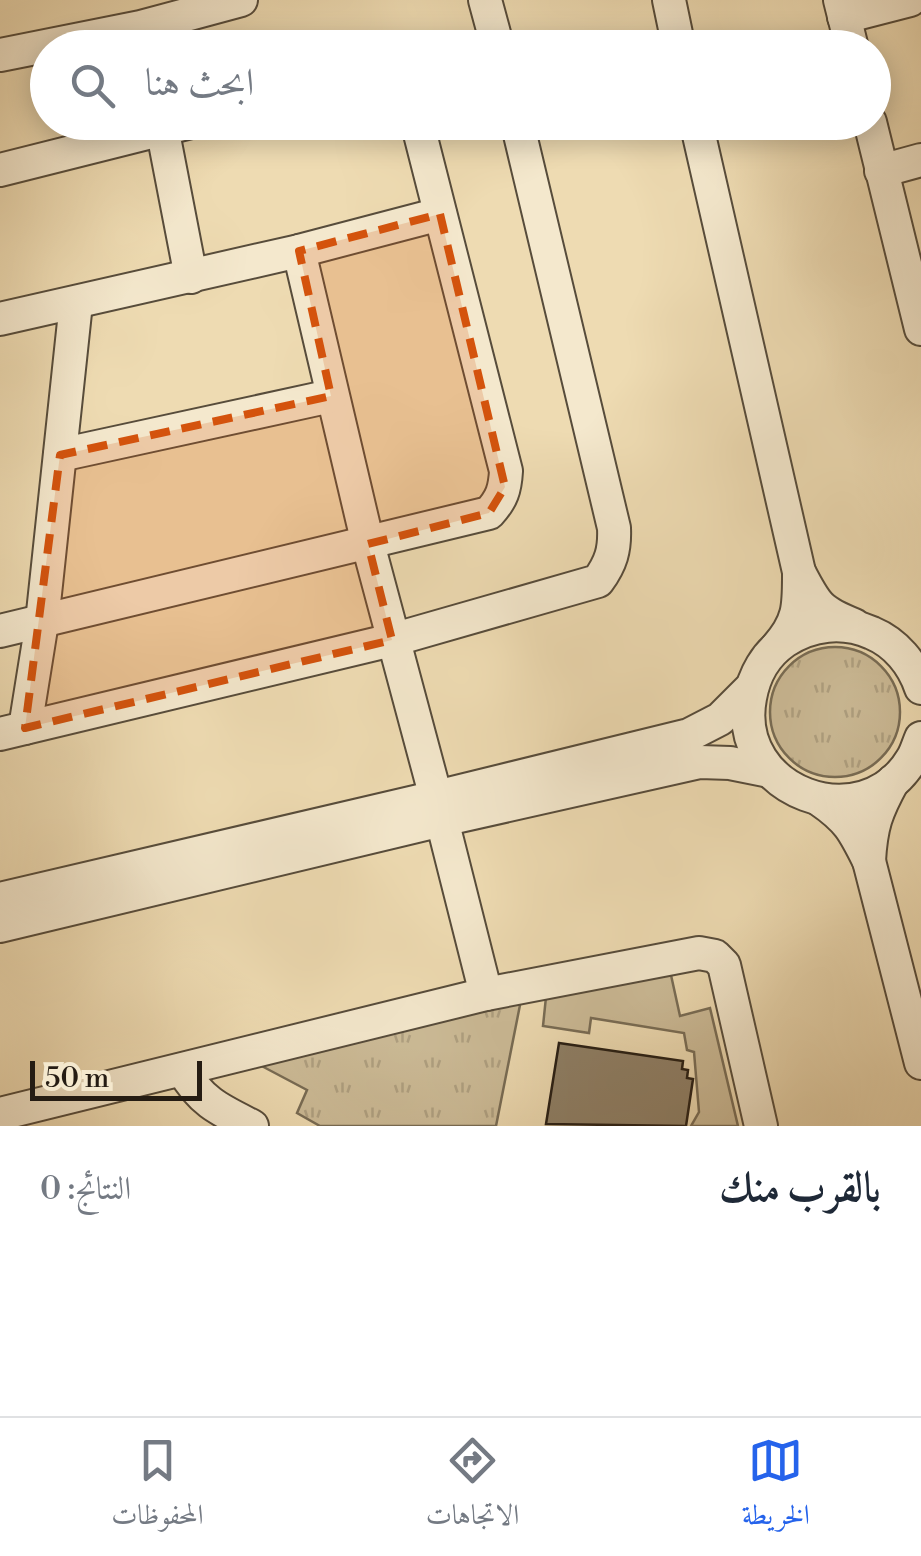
<!DOCTYPE html>
<html lang="ar">
<meta charset="utf-8">
<style>
body{margin:0;font-family:"Libre Bodoni",Amiri,serif;background:#f6f6f7;color:#1f2937;direction:rtl}
.scale{position:absolute;left:30px;bottom:25px;width:172px;box-sizing:border-box;padding-left:10px;border:5px solid #251c13;border-top:0;font-size:28px;line-height:35px;white-space:nowrap;color:#251c13;-webkit-text-stroke:8px #f4e8cd;paint-order:stroke}
.list{margin:0;padding:0;list-style:none}
h2{display:flex;justify-content:space-between;align-items:center;height:130px;margin:0;padding:0 40px;font-size:42px}
h2 small{font-size:32px;font-weight:400;color:#747a83}
.icon{flex:none;width:55px;height:55px;fill:none;stroke:currentColor;stroke-width:2;stroke-linecap:round;stroke-linejoin:round}
.map{position:relative;flex:none;width:921px;height:1126px;overflow:hidden;direction:ltr}
.search{position:absolute;background:#fff;box-shadow:0 5px 25px #0003;left:30px;right:30px;top:30px;height:110px;display:flex;align-items:center;gap:25px;box-sizing:border-box;padding:0 35px;border-radius:55px;color:#747a83;font-size:38px}
.sheet{height:290px;background:#fff}
nav{display:flex;justify-content:space-around;align-items:center;box-sizing:border-box;height:140px;border-top:2px solid #e0e1e3;background:#fff;font-size:28px;color:#747a83}
nav a{display:grid;justify-items:center;gap:5px}
nav .on{color:#2563eb}
.map>svg:first-child{display:block}
</style>
<div class="map">
<svg width="921" height="1126" viewBox="0 0 921 1126">
<defs>
<pattern id="grass-tufts" width="24" height="20" patternUnits="userSpaceOnUse" patternTransform="scale(2.5)"><rect width="24" height="20" fill="#ccbb97"/><path d="M3 7l-1-3M5 7V3M7 7l1-3M15 17l-1-3M17 17v-4M19 17l1-3" fill="none" stroke="#afa081"/></pattern>
</defs>
<rect width="100%" height="100%" fill="#eedbb2"/>
<filter id="stains"><feTurbulence type="fractalNoise" baseFrequency=".002" numOctaves="4"/><feColorMatrix values="0 0 0 0 .2 0 0 0 0 .09 0 0 0 0 .02 0 0 0 .5 -.17"/></filter>
<radialGradient id="worn" r=".72"><stop offset=".6" stop-color="#630" stop-opacity="0"/><stop offset="1" stop-color="#630" stop-opacity=".3"/></radialGradient>
<g fill="url(#grass-tufts)" stroke="#786c55" stroke-width="2.5">
<circle cx="835" cy="712" r="65"/>
<polygon points="521,1000 496,1126 320,1126 297,1113 307,1090 256,1063"/>
</g>
<polygon fill="#ccbb97" stroke="#786c55" stroke-width="2.5" points="669,966 680,1016 710,1008 738,1126 691,1126 699,1112 694,1052 687,1050 684,1033 591,1018 589,1033 543,1026 546,997"/>
<polygon fill="#8e7f66" stroke="#251c13" stroke-width="2.5" points="559,1043 683,1061 682,1069 688,1070 687,1078 693,1079 686,1126 546,1124"/>
<g fill="none" stroke-linecap="round" stroke-linejoin="round">
<defs>
<g id="minor">
<polyline points="485,0 498,48"/>
<polyline points="669,0 679,48"/>
<polyline points="840,0 852,48"/>
<polyline points="844,17 910,0"/>
<polyline points="0,55 141,27 241,0"/>
<polyline points="161,122 191,277"/>
<polyline points="696,122 799,572"/>
<polyline points="870,122 921,329"/>
<polyline points="0,170 191,122"/>
<polyline points="881,171 921,160"/>
<polyline points="299,251 368,544 442,820 486,994"/>
<polyline points="0,319 299,251 440,214"/>
<polyline points="60,455 331,396"/>
<path d="M0 631 489 513C502 499 505 489 506 471L417 122"/>
<path d="M777 647C800 621 799 605 799 572 816 605 819 611 854 625"/>
<path d="M921 688C913 664 896 643 872 633 843 620 811 624 785 641 766 654 754 675 750 698 732 792 863 841 912 759 916 753 918 745 921 738"/>
<polyline points="25,728 42,622 76,303"/>
<path d="M0 734 392 640 598 581C611 563 615 550 614 528L517 122"/>
<path d="M820 800C849 820 854 831 869 861 871 826 876 812 893 781"/>
<polyline points="869,861 921,1063"/>
<polyline points="0,899 436,797 689,735 720,719 752,687"/>
<polyline points="0,926 442,820 700,762 730,763 769,771"/>
<path d="M183 1070C201 1102 220 1110 252 1126"/>
<polyline points="0,1114 486,994 699,953 715,956 724,965 761,1126"/>
</g>
</defs>
<use href="#minor" stroke="#574c3b" stroke-width="36"/>
<use href="#minor" stroke="#f4e8cd" stroke-width="32"/>
</g>
<path fill="#d4530d" fill-opacity="0.2" stroke="#d4530d" stroke-width="8" stroke-dasharray="20 12" stroke-linejoin="round" d="M440 214 505 487 489 513 368 544 392 640 25 728 60 455 331 396 299 251Z"/>
<rect width="100%" height="100%" filter="url(#stains)"/>
<rect width="100%" height="100%" fill="url(#worn)"/>
</svg>
<div class="scale">50 m</div>
<div class="search"><svg class="icon" aria-label="search" viewBox="0 0 24 24"><circle cx="10" cy="10" r="6"/><path d="M15 15l6 6"/></svg>ابحث هنا</div>
</div>
<section class="sheet">
<h2>بالقرب منك<small>النتائج: 0</small></h2>
<ul class="list">
</ul>
</section>
<nav>
<a class="on"><svg class="icon" aria-label="map" viewBox="0 0 24 24"><path d="M3 6l6-2 6 2 6-2v14l-6 2-6-2-6 2zM9 4v14M15 6v14"/></svg>الخريطة</a>
<a><svg class="icon" aria-label="directions" viewBox="0 0 24 24"><path d="M12 3l9 9-9 9-9-9zM9 14v-3h6M13 9l2 2-2 2"/></svg>الاتجاهات</a>
<a><svg class="icon" aria-label="saved" viewBox="0 0 24 24"><path d="M7 4h10v16l-5-4-5 4z"/></svg>المحفوظات</a>
</nav>
